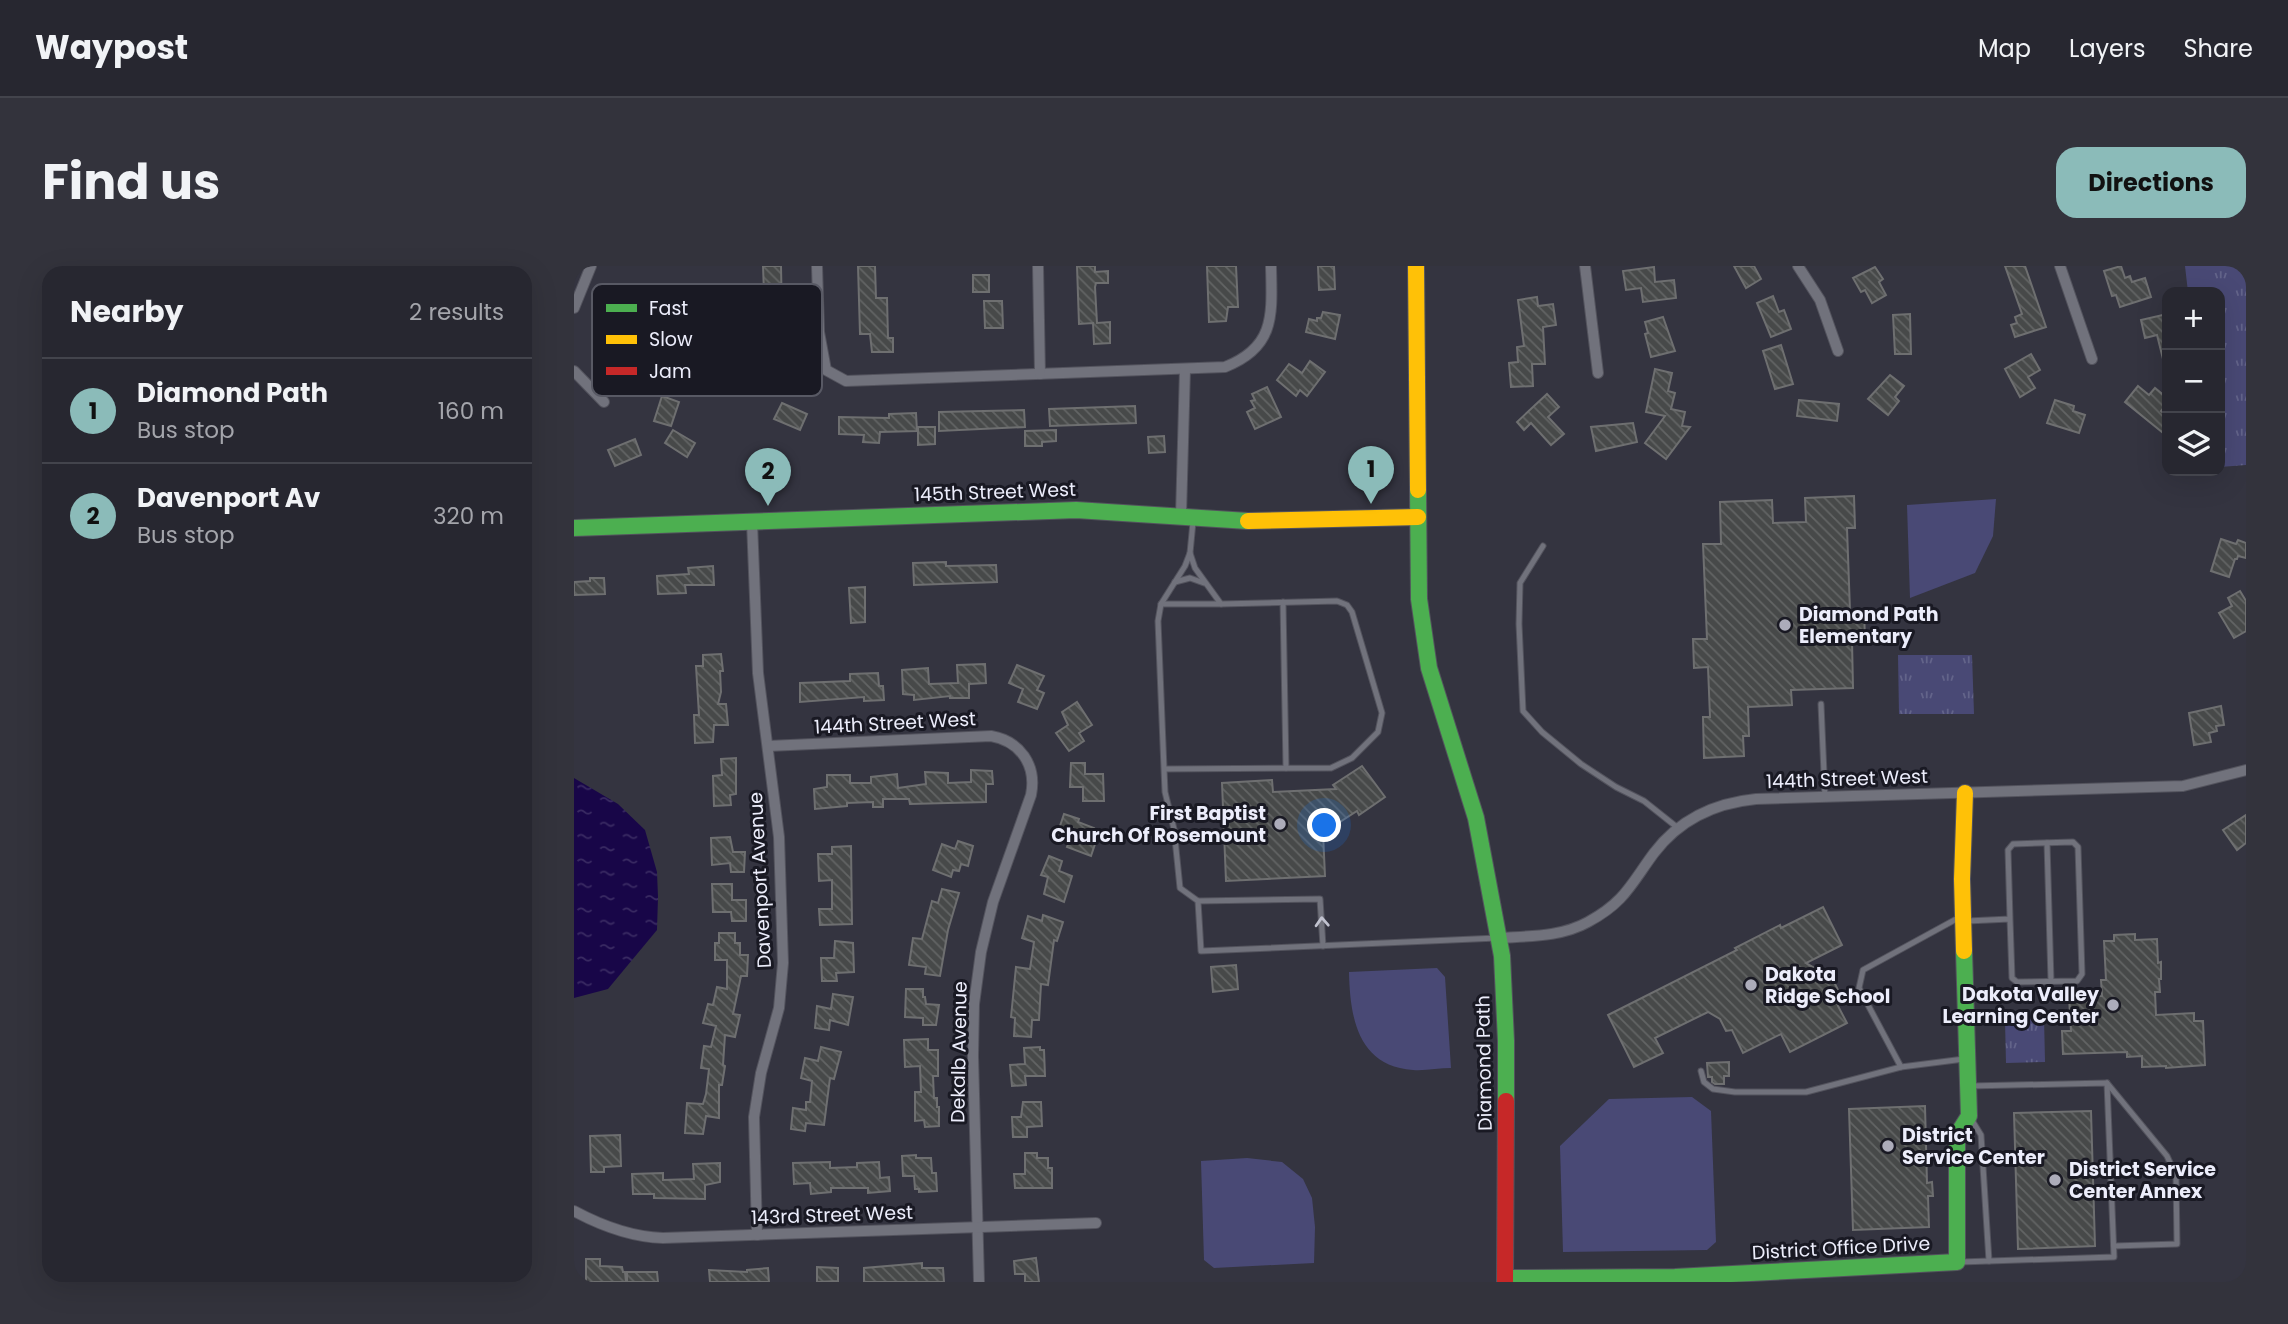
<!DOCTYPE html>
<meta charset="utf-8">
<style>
body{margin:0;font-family:Poppins,sans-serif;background:#33333c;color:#f1f3f6}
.controls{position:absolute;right:21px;top:21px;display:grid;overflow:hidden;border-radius:14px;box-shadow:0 7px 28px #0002}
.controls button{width:63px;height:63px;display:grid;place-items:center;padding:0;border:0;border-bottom:2px solid #43444c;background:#272730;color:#f1f3f6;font:35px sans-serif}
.you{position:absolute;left:751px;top:560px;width:24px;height:24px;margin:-18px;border:5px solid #fff;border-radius:50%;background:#1a73e8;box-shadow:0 0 0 10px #1a73e833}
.badge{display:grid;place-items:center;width:46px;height:46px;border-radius:50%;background:#8bbbb9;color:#111;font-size:23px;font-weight:700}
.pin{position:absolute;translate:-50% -58px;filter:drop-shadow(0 2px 4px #0008)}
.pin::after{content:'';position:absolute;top:37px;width:24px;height:21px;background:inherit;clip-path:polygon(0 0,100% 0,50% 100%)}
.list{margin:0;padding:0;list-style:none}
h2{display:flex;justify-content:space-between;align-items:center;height:91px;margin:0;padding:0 28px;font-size:30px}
h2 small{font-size:23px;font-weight:400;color:#a4a5ab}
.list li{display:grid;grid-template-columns:46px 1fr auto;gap:21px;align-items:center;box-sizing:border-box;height:105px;padding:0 28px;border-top:2px solid #43444c}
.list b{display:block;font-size:26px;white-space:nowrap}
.list p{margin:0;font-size:23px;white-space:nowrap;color:#a4a5ab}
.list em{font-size:23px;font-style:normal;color:#a4a5ab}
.icon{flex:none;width:38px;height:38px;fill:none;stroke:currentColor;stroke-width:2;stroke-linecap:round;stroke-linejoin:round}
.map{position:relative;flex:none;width:1672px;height:1016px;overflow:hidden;border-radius:21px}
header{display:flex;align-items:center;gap:42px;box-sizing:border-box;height:98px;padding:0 35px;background:#272730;border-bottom:2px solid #43444c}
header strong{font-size:33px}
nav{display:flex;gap:38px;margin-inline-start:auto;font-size:24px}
.intro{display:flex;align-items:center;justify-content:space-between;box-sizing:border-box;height:168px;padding:0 42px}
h1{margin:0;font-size:49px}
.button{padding:18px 32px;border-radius:21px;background:#8bbbb9;color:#111;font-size:24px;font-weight:700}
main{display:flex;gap:42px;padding:0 42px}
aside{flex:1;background:#272730;border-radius:21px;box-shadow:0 7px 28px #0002}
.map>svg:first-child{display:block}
</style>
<header>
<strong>Waypost</strong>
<nav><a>Map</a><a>Layers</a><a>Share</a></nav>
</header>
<div class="intro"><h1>Find us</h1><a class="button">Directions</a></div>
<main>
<aside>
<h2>Nearby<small>2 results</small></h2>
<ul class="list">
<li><span class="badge">1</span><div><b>Diamond Path</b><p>Bus stop</p></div><em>160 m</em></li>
<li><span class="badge">2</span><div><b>Davenport Av</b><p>Bus stop</p></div><em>320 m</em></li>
</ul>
</aside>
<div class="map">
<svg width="1672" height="1016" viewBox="0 0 1672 1016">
<defs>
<pattern id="park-tufts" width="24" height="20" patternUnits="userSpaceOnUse" patternTransform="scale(1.75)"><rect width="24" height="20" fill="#494975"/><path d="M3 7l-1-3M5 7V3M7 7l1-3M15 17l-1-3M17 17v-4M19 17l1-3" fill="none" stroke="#63648a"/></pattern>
<pattern id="water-ripples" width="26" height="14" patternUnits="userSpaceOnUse" patternTransform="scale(1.75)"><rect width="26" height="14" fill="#180648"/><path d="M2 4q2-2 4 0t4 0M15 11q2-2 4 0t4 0" fill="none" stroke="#3a2b63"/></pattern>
<pattern id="building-back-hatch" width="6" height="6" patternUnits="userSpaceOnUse" patternTransform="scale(1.75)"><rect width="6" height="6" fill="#474949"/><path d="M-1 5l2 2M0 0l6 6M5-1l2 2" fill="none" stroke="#626464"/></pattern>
</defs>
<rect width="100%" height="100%" fill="#343440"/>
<g fill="#494975">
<polygon points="1422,233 1419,270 1401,307 1336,332 1333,239"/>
<path d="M863 702 871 711 877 802C865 802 851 805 839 804 783 800 776 750 775 706Z"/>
<polygon points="1118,831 1137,845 1142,976 1133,984 989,986 986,880 1035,833"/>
<polygon points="673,892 708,896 729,913 738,932 741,961 740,997 640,1002 630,994 627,895"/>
</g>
<g fill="url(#park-tufts)">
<polygon points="1611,0 1672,0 1672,199 1646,201 1646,26 1614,26"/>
<polygon points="1324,389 1398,389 1400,448 1325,448"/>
<polygon points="1470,752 1471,796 1432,797 1431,754"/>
</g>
<polygon fill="url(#water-ripples)" points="0,512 44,538 71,564 83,606 84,631 83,664 34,723 0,732"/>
<g fill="url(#building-back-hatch)" stroke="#6e6f70" stroke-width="2">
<polygon points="189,0 207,0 208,53 191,54"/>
<polygon points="284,0 301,0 302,32 313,32 314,72 319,72 319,86 298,86 296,68 286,68"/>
<polygon points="503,0 521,0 521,6 534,5 534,17 522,17 521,21 523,57 536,56 536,77 520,78 519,57 505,58"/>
<polygon points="633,0 662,0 664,41 654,41 652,55 635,56"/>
<polygon points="744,0 760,0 761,23 745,24"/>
<polygon points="1160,0 1180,0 1187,13 1172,22"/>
<polygon points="1431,0 1451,0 1472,61 1441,71 1437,59 1443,57 1441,51 1448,48"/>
<polygon points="1547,0 1551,12 1556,10 1558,16 1571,12 1577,31 1546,41 1542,29 1538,30 1530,5"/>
<polygon points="1080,1 1081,16 1100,14 1102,32 1069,36 1067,22 1052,24 1049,5"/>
<polygon points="1301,1 1309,13 1305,16 1312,29 1298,37 1291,24 1287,26 1279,12"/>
<rect x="399" y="9" width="16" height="17"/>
<polygon points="1199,30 1205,46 1210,44 1217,63 1197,71 1183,37"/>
<polygon points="963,31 964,40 979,38 982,59 969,61 971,98 958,98 959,120 937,121 935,97 944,96 943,81 950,80 944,34"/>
<polygon points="410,35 428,35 429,62 411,62"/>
<polygon points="749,46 766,49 761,73 732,66 735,53 743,55 743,52 747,52"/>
<polygon points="1336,48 1337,88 1321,88 1319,49"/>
<polygon points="1593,48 1593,93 1589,93 1583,69 1571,72 1567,54"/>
<polygon points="1089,51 1101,85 1077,91 1071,68 1074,67 1071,56"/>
<polygon points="1207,79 1219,118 1201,123 1189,85"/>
<polygon points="1457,88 1466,104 1454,111 1461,122 1446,131 1431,103"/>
<polygon points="736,95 751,106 733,130 726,124 722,130 703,114 715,98 728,107"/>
<polygon points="1081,103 1098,107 1094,125 1101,127 1097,143 1111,146 1108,160 1116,161 1092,193 1071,177 1091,150 1072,146"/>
<polygon points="1316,109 1330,120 1321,131 1325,135 1314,149 1294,133"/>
<polygon points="1564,120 1575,129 1581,122 1593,132 1593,137 1587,145 1593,150 1593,159 1588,166 1551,136"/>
<polygon points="693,121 707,151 681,163 673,146 681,142 677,135 681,134 678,128"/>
<polygon points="973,128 985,141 974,151 990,168 977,179 957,157 950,164 943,156"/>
<polygon points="88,130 105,136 97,160 80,155"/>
<polygon points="1225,134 1265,138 1263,155 1223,150"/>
<polygon points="1481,134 1500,140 1499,145 1511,149 1505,167 1473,157"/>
<polygon points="208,137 233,148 226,164 200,153"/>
<polygon points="561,140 562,157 476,160 475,143"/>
<polygon points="450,144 451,161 365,165 365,146"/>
<polygon points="342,147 343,165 306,166 305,177 289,176 290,169 265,168 265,151 315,152 315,148"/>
<polygon points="1059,157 1063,176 1022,185 1017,161"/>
<polygon points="344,161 361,161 361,178 344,179"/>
<polygon points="99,164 121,177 113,191 91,177"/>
<polygon points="482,164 482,175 468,176 468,180 451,180 451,165"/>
<polygon points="590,170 591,186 575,187 574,171"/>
<polygon points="61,173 67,189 41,200 34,184"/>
<polygon points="1280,230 1281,262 1273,262 1276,345 1290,344 1291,374 1278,375 1279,422 1217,424 1218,439 1174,441 1175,470 1169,470 1170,490 1130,492 1129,451 1136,451 1134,401 1120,402 1119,373 1133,373 1129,278 1147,278 1146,236 1198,234 1199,257 1232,256 1231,232"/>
<polygon points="1647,273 1662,278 1664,274 1672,277 1672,292 1664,290 1663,293 1661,293 1655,311 1637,305"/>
<polygon points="372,296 372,300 422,299 423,316 340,319 339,297"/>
<polygon points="139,300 140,319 111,319 112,327 84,328 83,310 115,308 114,302"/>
<polygon points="16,312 30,312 31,328 0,329 0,316 16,315"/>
<polygon points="291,321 291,356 277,357 275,322"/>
<polygon points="1666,325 1672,335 1672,365 1660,372 1645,347 1658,340 1654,332"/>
<polygon points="147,388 149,405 146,405 147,426 144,438 152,438 154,459 140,459 139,476 121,477 120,449 125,449 122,400 129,400 129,389"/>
<polygon points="411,398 412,417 395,418 395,432 376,432 376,430 340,434 340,429 329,428 328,404 354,402 355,418 384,417 383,399"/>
<polygon points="443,399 470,410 463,424 470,427 463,443 444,436 449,423 435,417"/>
<polygon points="304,407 305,420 309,420 310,434 290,435 290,431 226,436 226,417 276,415 276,408"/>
<polygon points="503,436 518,459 505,467 510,475 495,485 482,467 494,459 488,446"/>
<polygon points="1647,440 1650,459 1642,460 1643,465 1635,467 1637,476 1620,479 1615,447"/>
<polygon points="162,492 162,528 156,529 157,539 140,540 139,510 148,509 147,493"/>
<polygon points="497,497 511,497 511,508 529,508 530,535 509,535 509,521 496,521"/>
<polygon points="788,500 811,531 785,549 783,545 749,567 751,610 652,615 648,517 698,514 699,526 762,523 759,519"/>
<polygon points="397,504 418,505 419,518 412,518 412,536 336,538 335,533 309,533 309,541 299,541 299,536 273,537 273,540 241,543 240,523 253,521 253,509 276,509 276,517 297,517 297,511 323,508 324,522 352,518 351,506 374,507 374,517 397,516"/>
<polygon points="490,548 505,553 504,556 520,562 516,576 521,578 517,590 493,581 496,574 491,572 493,566 485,563"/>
<polygon points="1672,549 1672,577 1663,584 1649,564"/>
<polygon points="156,571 159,586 171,586 170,606 157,606 156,597 138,599 137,572"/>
<polygon points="384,575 399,580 394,600 387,598 385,605 379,604 377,611 359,604 368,578 381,583"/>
<polygon points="277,580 278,658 246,659 245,643 258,643 258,614 245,615 244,588 258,588 258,581"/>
<polygon points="475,590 488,595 485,605 498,610 490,636 470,628 474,611 467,609"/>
<polygon points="138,618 158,618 158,634 172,634 172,655 158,655 157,646 139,646"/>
<polygon points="368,623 385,627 374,664 366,710 351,708 352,701 335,699 339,672 348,673 358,635 364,637"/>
<polygon points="1249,641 1268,679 1232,697 1258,712 1265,726 1264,740 1273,757 1216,786 1207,768 1169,787 1158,764 1152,765 1146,753 1134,746 1081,772 1089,787 1060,801 1034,749 1163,684 1161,682 1206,659 1207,662"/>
<polygon points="469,649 489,656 483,675 480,674 474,719 467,718 465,754 458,754 457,771 440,770 441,752 437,751 442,701 456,703 460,676 448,672 450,665 454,650 468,655"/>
<polygon points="145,667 161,667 161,677 166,677 166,689 174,689 173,710 167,710 159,748 166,749 161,771 151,769 149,799 151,800 148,819 145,819 145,852 132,850 129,868 111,867 113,837 129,838 132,828 135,803 127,802 130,780 137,781 142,760 129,757 134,738 139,739 143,721 153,723 153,694 141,694 141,677 145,677"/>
<polygon points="1561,668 1561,674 1583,673 1584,697 1587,696 1587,713 1585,713 1586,726 1581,726 1582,749 1620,747 1620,755 1629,755 1631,799 1592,802 1592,800 1568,801 1568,790 1553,791 1553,786 1489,788 1488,765 1497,765 1495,731 1528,730 1527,714 1532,714 1530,675 1540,675 1540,669"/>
<polygon points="261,675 279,677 280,706 262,707 263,715 248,715 247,692 260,692"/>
<polygon points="662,699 664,723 639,726 637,701"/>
<polygon points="332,723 349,723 349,731 351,731 352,738 365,739 362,759 349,759 349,752 331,751"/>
<polygon points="259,728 279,731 274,759 256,754 255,764 241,762 243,740 257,743"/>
<polygon points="354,773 354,784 364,784 364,810 359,810 360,832 363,832 363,841 365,841 365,860 351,861 350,854 341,855 341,826 347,826 346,800 331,801 330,774"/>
<polygon points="247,781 267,786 260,813 256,812 250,859 232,857 231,865 217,863 219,842 232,844 232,836 236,836 238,815 227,812 231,792 244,795"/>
<polygon points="466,781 466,784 470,784 471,810 451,810 452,819 438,820 436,799 451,798 450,782"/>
<polygon points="1155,796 1155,810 1150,810 1150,818 1141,818 1138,816 1138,811 1134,811 1133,797"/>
<polygon points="449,836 467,836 468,860 453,861 453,871 439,871 438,851 447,851"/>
<polygon points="1351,840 1353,917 1358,916 1359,930 1354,930 1355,961 1279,964 1275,843"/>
<polygon points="1517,845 1521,980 1444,983 1440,847"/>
<polygon points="46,869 47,900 30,901 30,906 17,906 16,870"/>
<polygon points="451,887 463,887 463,892 474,892 474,902 478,902 478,922 441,922 440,908 451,908"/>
<polygon points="342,889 342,892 357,892 358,907 362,907 363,925 345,926 345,923 341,923 340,910 329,910 328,890"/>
<polygon points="256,896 256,902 283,901 283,897 305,896 306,912 315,911 316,925 294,927 294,922 257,922 257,926 237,928 236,917 220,918 219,897"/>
<polygon points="146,897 146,916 131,919 131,933 80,932 80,928 59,928 58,908 89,907 89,914 120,913 119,898"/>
<polygon points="462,992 465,1016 451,1016 451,1008 441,1008 440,995"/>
<polygon points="12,993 26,993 26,1000 48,1001 49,1006 51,1006 52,1016 12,1016"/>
<polygon points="348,997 348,1002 369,1002 370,1016 290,1016 290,1002"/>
<polygon points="243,1001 264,1002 264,1015 243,1016"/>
<polygon points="194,1002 195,1016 136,1016 135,1004 173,1006 173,1004"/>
<polygon points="53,1006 83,1006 84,1016 53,1016"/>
</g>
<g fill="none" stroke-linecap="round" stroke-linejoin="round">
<defs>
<g id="lane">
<polyline points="969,280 946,317 945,358 949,445 968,466 1007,498 1042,521 1070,535 1104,562"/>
<polyline points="616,287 619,256"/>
<polyline points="601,316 616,312 630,317"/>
<polyline points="709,336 712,502"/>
<polyline points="587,338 647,338"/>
<polyline points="1247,438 1251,531"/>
<polyline points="590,503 757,502 778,492 804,466 808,447 778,346 773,339 763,335 647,338 621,302 616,287 611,300 587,338 584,355 590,503 591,526 600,563 606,622 624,635 627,685 923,672"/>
<polyline points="1473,577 1477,715"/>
<polyline points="624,635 746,633 749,680"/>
<polyline points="1393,655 1436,653 1434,584 1439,578 1499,576 1504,581 1508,708 1503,715 1443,716 1438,712 1436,653"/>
<polyline points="1327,801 1285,722 1289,704 1386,651"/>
<polyline points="1127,805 1130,816 1139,823 1161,826 1232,826 1327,801 1390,793"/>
<polyline points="1533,817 1593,890 1602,910 1603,978 1540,980"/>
<polyline points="1396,851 1407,869 1415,995"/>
<polyline points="1386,996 1540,991 1533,817 1396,820"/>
</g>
<g id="street">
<path d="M243 0 245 66 252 104 272 115 651 101C702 81 698 48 697 0"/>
<polyline points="464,0 466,108"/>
<polyline points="1011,0 1024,107"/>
<polyline points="1224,0 1246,34 1264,85"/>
<polyline points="1486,0 1518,93"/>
<polyline points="0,42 17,0"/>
<polyline points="0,105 30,136"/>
<polyline points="607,250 611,103"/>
<polyline points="178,256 184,407 205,571 209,697 205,742 187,807 180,851 183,969"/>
<path d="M194 480 417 470C446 475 463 499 457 529L419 636 407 686 400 738 399 790 405 1016"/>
<path d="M925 672C955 670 987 671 1014 656 1051 636 1057 618 1080 587 1105 554 1141 537 1182 533L1609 520 1672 504"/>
<path d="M0 945C28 960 57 971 89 972L522 957"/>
</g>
<g id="fast">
<polyline points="844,224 845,333 855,402 902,552 928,690 932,775 932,835"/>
<polyline points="0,262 502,244 674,255"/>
<polyline points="931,1012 1101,1011 1383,996 1383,869 1395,850 1390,685"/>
</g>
<g id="slow">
<polyline points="842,0 844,224"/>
<polyline points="674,255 844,251"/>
<polyline points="1390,685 1388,613 1391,527"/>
</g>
<polyline id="jam" points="931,1016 932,835"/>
</defs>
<use href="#lane" stroke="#53535d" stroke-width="7"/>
<use href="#street" stroke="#53535d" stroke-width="12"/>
<use href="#fast" stroke="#53535d" stroke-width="18"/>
<use href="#slow" stroke="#53535d" stroke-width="18"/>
<use href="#jam" stroke="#53535d" stroke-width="18"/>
<use href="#lane" stroke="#71727c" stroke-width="5"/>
<use href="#street" stroke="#71727c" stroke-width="10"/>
<use href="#fast" stroke="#4caf50" stroke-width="16"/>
<use href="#slow" stroke="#ffc107" stroke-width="16"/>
<use href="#jam" stroke="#c62828" stroke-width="16"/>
</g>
<defs><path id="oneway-chevron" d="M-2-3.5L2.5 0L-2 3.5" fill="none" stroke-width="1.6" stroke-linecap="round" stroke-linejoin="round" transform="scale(1.75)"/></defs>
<use stroke="#c1c2cf" href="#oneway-chevron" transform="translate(748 656) rotate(-93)"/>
<g fill="#acacba" stroke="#191923" stroke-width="2.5">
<circle cx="1211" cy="359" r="7"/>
<circle cx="706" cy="558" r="7"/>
<circle cx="1177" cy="719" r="7"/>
<circle cx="1539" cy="739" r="7"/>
<circle cx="1314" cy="880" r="7"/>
<circle cx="1481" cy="914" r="7"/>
</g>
<g text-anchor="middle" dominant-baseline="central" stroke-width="6" stroke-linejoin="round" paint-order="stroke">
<g font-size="19" fill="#ecedfb" stroke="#191923">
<text transform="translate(421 226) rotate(-2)">145th Street West</text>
<text transform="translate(321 457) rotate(-3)">144th Street West</text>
<text transform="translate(1273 513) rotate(-2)">144th Street West</text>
<text transform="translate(186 614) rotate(-93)">Davenport Avenue</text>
<text transform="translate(385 786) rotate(-89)">Dekalb Avenue</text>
<text transform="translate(910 797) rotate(-91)">Diamond Path</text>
<text transform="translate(258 949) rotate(-2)">143rd Street West</text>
<text transform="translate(1267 982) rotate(-3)">District Office Drive</text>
</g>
<g font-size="19" font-weight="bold" fill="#ecedfb" stroke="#191923" text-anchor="start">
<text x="1225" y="348">Diamond Path<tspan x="1225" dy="22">Elementary</tspan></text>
<text x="692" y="547" text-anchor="end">First Baptist<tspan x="692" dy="22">Church Of Rosemount</tspan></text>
<text x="1191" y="708">Dakota<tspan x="1191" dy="22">Ridge School</tspan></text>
<text x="1525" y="728" text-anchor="end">Dakota Valley<tspan x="1525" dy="22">Learning Center</tspan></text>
<text x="1328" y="869">District<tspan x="1328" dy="22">Service Center</tspan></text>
<text x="1495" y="903">District Service<tspan x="1495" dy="22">Center Annex</tspan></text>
</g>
</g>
<rect x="18" y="18" width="230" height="112" rx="10" fill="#191923" stroke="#585964" stroke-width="2"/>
<rect x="32" y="38" width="31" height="8" fill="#4caf50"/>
<rect x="32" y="69" width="31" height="9" fill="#ffc107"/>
<rect x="32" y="101" width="31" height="8" fill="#c62828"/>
<g font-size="19" fill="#ecedfb">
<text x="75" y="49">Fast</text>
<text x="75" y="80">Slow</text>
<text x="75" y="112">Jam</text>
</g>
</svg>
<div class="controls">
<button>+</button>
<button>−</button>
<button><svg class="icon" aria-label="layers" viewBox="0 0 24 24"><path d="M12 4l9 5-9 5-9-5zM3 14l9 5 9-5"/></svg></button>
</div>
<div class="you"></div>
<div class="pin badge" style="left:797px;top:238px">1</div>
<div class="pin badge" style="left:194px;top:240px">2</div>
</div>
</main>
